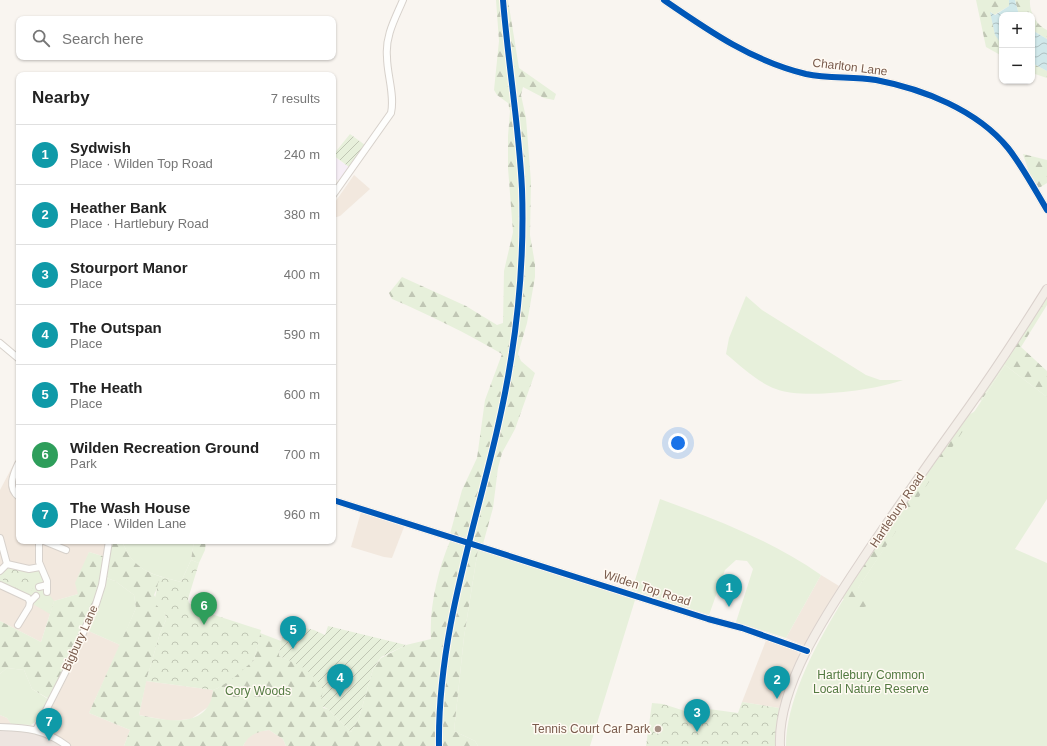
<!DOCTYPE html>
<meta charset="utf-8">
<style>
body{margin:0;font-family:Helvetica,sans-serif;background:#f6f6f6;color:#222}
.controls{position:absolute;right:12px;top:12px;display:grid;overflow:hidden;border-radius:8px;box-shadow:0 1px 3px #0004}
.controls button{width:36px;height:36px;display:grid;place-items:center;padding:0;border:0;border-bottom:1px solid #e0e0e0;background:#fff;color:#222;font:20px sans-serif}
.you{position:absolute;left:678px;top:443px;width:14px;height:14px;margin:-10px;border:3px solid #fff;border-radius:50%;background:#1a73e8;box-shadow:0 0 0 6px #1a73e833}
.badge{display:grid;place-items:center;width:26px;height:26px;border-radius:50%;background:#5d544f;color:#fff;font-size:13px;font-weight:700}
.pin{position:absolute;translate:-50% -33px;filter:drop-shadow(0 1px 2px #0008)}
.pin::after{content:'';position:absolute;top:21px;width:14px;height:12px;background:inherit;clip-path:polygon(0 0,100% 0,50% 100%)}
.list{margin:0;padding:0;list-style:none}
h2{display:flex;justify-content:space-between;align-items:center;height:52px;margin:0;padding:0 16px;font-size:17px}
h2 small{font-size:13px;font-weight:400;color:#767676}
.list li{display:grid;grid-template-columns:26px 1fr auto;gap:12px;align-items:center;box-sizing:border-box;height:60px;padding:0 16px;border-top:1px solid #e0e0e0}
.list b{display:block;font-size:15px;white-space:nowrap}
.list p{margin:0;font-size:13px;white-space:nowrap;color:#767676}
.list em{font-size:13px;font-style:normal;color:#767676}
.icon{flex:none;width:22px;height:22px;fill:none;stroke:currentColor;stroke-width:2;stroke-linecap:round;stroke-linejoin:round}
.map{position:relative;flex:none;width:1047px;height:746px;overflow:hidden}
.search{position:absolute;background:#fff;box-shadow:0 1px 3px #0004;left:16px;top:16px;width:320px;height:44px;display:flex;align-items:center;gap:10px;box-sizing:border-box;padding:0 14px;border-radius:8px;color:#767676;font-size:15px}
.panel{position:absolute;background:#fff;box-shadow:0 1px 3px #0004;left:16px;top:72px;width:320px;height:472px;border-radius:8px}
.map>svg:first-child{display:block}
</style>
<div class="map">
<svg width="1047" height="746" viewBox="0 0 1047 746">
<defs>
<pattern id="forest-firs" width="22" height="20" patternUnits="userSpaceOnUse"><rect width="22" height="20" fill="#e7f0db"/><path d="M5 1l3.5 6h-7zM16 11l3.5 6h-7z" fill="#c0c6b4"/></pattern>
<pattern id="park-crowns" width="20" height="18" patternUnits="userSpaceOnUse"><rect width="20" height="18" fill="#e7f0db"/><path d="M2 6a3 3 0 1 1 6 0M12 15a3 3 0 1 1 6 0" fill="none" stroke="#c0c6b4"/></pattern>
<pattern id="garden-furrows" width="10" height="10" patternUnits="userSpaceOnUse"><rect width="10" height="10" fill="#e7f0db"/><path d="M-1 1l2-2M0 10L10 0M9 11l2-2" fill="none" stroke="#c0c6b4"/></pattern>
<pattern id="water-waves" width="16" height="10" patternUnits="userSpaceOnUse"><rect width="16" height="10" fill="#d0e8ea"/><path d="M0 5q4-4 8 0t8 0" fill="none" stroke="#aebfc0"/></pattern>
</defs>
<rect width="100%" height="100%" fill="#f9f5f0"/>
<g fill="#f2e8de">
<polygon points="354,175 370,189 340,216 333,218 333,205"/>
<polygon points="19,454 19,541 109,541 106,557 89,552 78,594 54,601 41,642 0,621 0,490"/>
<polygon points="361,512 404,527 392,558 384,557 351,547"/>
<polygon points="821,575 839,586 805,646 786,638"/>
<polygon points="84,629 120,645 89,713 130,730 124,746 67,746 36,730"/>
<polygon points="767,638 794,647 799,654 799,660 779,708 742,702"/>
<polygon points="146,681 213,690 212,700 208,707 191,719 171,721 139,715"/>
<polygon points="0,715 7,718 14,728 0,727"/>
<polygon points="269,730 283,739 286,746 243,746 247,738 255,732"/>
</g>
<polygon fill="#ede5e0" points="0,727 30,729 67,746 0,746"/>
<polygon fill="#f6eef6" points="333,156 349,167 339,181 333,177"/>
<g fill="#e7f0db">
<path d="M746 296 762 310 866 375 880 380H903C876 390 803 400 776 389 757 382 742 367 726 354L729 338Z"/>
<path d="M1005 365 1047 397V499L1015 549 1047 563V746H786C786 703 812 652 834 615 838 609 842 600 847 595 850 592 854 590 858 588Z"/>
<path d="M660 499C717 520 771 540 821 575L786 638 736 622 753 569 747 561 736 560 725 570 709 615 632 590Z"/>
<path d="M122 541H194L191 560 181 582C152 574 134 572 122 541Z"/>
<polygon points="478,549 484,549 635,600 590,746 478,746 475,741 454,731 464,637"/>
<polygon points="17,567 40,567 47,592 54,601 50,614 0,585 0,571"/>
<polygon points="104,577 115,581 134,595 136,608 120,645 84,629"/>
<polygon points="7,668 24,670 32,689 48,699 35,722 31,725 11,724 7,718 0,715 0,674"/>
</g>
<g fill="url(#forest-firs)">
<path d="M496 0H508L519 68 556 94 554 100 544 98 523 87 521 95 526 118 531 182 530 235 535 264V277L527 323 518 354 521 361 535 373 515 429 502 453 498 468 493 508 483 544 450 534 462 490 477 458 485 400 502 354C466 333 430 315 392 299L389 293 402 277 466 306 497 325 503 323 504 271 513 232 508 168V136L510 111 508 103 497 95 494 90 499 41Z"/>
<polygon points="976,0 1009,0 1009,6 994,15 991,12 995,34 1002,45 1002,56 986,47"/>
<path d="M1015 0H1030C1029 11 1036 25 1047 30V39L1032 30V15H1019Z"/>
<polygon points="1032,63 1047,71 1047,78 1032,73"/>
<polygon points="1023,154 1047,160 1047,183 1039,188 1029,172"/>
<polygon points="1047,294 1047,305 1021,347 1047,371 1047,397 1005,365 981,401 979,398"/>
<polygon points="977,410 858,588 867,606 861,608 842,598 896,516 967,416"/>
<path d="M109 541H122C130 561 141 571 162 577L154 595 165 613 166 620 160 633 147 678 139 715C167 721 209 730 213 690L218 688 254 660 260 633 281 641 279 656C295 662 317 671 323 689 324 694 323 702 323 708L328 709 351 732 359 718 373 669 381 658 406 645 431 639C429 608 438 569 450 541L478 549 464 637 454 731 475 741 478 746H286L283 739 269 730C257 732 249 734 243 746H124L130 730 89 713 136 608 134 595 115 581 104 577 102 585 51 700 32 689 24 670 7 668 0 674V621L41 642 54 601 78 594 75 583 89 552 106 557Z"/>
<polygon points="194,541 206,541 205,550 199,563 191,560"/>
</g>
<g fill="url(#park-crowns)">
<polygon points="191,560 199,563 188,599 189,603 199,610 261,630 254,660 231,680 218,688 213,690 146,681 160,633 166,620 165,613 154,603 158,583 162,577 181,582"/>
<polygon points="6,566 32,573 30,577 31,581 36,581 30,593 28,594 4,582 1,575"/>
<polygon points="742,702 779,708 776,746 646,746 652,703 663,704 685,711 687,706 738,713"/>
</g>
<g fill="url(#garden-furrows)">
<polygon points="350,134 365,145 349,167 333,155"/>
<path d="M288 624 314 630 325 635 328 626 406 645 381 657 373 669 359 718 351 732 328 709 320 705 323 690C312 670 299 664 279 656L281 641Z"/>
</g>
<g fill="url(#water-waves)">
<polygon points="1009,0 1015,0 1019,15 1002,15 1002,45 995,35 990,12 995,15 1009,6"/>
<polygon points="1032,30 1047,39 1047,71 1032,63"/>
</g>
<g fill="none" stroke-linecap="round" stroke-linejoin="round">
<defs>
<g id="minor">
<path d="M664 0C709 31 752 61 806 74 829 79 853 76 876 80 923 89 977 110 1008 148 1023 167 1035 190 1047 210"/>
<path d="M333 195 391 113C395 95 387 75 387 57 385 36 395 19 403 0"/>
<polyline points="0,343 19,359"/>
<path d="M18 464C13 475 7 488 19 497"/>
<polyline points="333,500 708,619 742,628 807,651"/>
<polyline points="0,538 7,564"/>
<polyline points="39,541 39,562 47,581 47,592"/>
<polyline points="44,541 66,550"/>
<polyline points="0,571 7,564 29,569 40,567"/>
<polyline points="0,585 28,598 30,602 29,607 18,625"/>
<polyline points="39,587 47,585"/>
<polyline points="30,602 36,596"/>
<path d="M0 727C28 728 44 729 67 746"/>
<polyline points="36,730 66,671 96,604 102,585 109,541"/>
</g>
<path id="major" d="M780 746C777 681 835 601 870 548 902 501 935 454 969 407 996 369 1022 329 1047 289"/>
</defs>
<use href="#minor" stroke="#d7d1cb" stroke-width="8"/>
<use href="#major" stroke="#dad1cc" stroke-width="10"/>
<use href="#minor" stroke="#fefefd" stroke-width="6"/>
<use href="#major" stroke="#f3eee8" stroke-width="8"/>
<defs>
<g id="cycleway">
<path d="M664 0C709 31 752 61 806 74 829 79 853 76 876 80 923 89 977 110 1008 148 1023 167 1035 190 1047 210"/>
<polyline points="333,500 708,619 742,628 807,651"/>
<path d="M439 746C437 613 491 489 511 359 520 303 524 246 522 189 519 126 508 63 503 0"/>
</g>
</defs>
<use href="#cycleway" stroke="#fffaf3" stroke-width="8"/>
<use href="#cycleway" stroke="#0057b8" stroke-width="6"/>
</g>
<circle fill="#a69286" stroke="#fffaf3" stroke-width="1.5" cx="658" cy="729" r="4"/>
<g text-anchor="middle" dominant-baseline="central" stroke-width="3" stroke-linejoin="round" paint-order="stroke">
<g font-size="12" fill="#7a5c4d" stroke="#fffaf3">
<text transform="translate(850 67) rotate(7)">Charlton Lane</text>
<text transform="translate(897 510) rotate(-56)">Hartlebury Road</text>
<text transform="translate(647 588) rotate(18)">Wilden Top Road</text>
<text transform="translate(80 638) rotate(-66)">Bigbury Lane</text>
</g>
<g font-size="12" fill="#537a41" stroke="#fffaf3">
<text x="871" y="675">Hartlebury Common<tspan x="871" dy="14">Local Nature Reserve</tspan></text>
<text x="258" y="691">Cory Woods</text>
</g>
<g font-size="12" fill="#7a5c4d" stroke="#fffaf3" text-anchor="end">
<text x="650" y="729">Tennis Court Car Park</text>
</g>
</g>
</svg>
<div class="controls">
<button>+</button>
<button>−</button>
</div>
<div class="you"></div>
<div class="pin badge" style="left:729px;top:607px;background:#0f9aa8">1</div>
<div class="pin badge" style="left:777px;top:699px;background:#0f9aa8">2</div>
<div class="pin badge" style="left:697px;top:732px;background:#0f9aa8">3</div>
<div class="pin badge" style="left:340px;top:697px;background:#0f9aa8">4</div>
<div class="pin badge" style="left:293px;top:649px;background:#0f9aa8">5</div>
<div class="pin badge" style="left:204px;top:625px;background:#2e9e5b">6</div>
<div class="pin badge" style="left:49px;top:741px;background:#0f9aa8">7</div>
<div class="search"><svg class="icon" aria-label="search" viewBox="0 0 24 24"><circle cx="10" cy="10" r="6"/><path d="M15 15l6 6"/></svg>Search here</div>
<section class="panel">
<h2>Nearby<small>7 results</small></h2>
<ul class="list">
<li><span class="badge" style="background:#0f9aa8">1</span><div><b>Sydwish</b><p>Place · Wilden Top Road</p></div><em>240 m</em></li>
<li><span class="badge" style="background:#0f9aa8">2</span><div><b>Heather Bank</b><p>Place · Hartlebury Road</p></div><em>380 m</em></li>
<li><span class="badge" style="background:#0f9aa8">3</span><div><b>Stourport Manor</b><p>Place</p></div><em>400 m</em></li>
<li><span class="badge" style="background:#0f9aa8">4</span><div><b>The Outspan</b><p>Place</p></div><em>590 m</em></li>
<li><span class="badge" style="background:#0f9aa8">5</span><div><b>The Heath</b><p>Place</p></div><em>600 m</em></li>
<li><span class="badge" style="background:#2e9e5b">6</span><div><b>Wilden Recreation Ground</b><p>Park</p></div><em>700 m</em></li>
<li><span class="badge" style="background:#0f9aa8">7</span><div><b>The Wash House</b><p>Place · Wilden Lane</p></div><em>960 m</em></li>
</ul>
</section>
</div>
